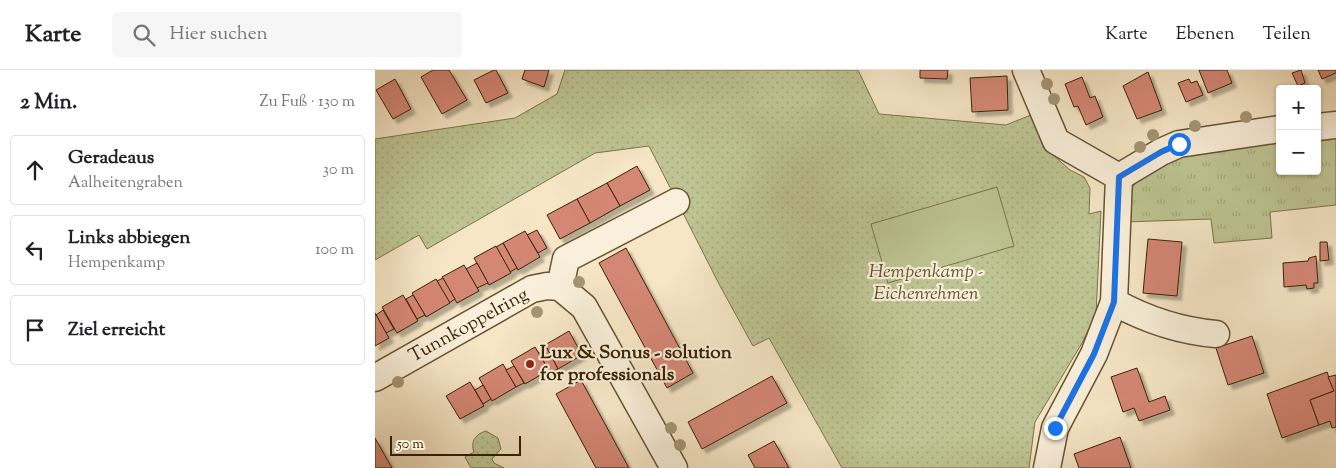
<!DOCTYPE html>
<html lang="de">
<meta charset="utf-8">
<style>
body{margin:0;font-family:"Sorts Mill Goudy",serif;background:#f6f6f6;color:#202124}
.controls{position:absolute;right:15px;top:15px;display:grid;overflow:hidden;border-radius:5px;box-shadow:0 1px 4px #0004}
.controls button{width:45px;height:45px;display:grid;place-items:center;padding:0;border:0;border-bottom:1px solid #e0e0e0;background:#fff;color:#202124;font:25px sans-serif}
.scale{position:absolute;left:15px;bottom:12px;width:131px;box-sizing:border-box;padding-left:5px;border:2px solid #382302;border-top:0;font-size:14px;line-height:18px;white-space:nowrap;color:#382302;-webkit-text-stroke:4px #f9efda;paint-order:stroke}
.stop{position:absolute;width:15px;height:15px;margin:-11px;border:4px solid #1a73e8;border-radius:50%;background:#fff}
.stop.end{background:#1a73e8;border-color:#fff;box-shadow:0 1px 5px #0008}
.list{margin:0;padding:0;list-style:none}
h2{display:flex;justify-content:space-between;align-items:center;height:65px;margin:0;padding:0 20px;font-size:21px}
h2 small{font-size:16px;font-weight:400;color:#757577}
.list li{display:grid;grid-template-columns:32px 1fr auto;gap:15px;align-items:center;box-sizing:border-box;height:70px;margin:0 10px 10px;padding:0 10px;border:1px solid #e0e0e0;border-radius:5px}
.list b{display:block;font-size:19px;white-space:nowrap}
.list p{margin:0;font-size:16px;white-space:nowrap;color:#757577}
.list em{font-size:16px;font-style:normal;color:#757577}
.icon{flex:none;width:28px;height:28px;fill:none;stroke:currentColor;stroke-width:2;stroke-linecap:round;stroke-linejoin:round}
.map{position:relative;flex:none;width:961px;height:398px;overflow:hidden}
header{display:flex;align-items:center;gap:30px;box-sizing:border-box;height:70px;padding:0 25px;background:#fff;border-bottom:1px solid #e0e0e0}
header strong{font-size:24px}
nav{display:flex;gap:28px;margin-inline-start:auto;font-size:18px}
.search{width:350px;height:45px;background:#f6f6f6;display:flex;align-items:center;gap:12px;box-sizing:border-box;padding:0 18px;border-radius:5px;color:#757577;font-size:19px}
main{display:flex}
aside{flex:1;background:#fff}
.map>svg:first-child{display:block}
</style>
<header>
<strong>Karte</strong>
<div class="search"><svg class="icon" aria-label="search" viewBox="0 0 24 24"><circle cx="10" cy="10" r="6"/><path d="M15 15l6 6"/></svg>Hier suchen</div>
<nav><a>Karte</a><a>Ebenen</a><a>Teilen</a></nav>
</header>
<main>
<aside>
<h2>2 Min.<small>Zu Fuß · 130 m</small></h2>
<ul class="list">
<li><svg class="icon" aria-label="ahead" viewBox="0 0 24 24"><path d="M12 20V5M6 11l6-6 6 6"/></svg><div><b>Geradeaus</b><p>Aalheitengraben</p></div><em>30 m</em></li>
<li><svg class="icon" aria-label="left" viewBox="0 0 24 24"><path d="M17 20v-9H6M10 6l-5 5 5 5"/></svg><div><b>Links abbiegen</b><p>Hempenkamp</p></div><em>100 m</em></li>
<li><svg class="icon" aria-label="arrive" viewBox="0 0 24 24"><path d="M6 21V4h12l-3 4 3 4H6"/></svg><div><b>Ziel erreicht</b></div></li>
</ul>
</aside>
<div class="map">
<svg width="961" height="398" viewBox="0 0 961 398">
<defs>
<pattern id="grass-tufts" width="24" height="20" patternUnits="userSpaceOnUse" patternTransform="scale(1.25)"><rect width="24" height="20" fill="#bec493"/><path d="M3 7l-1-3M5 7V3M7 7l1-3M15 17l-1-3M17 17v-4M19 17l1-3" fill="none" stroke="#a4a87d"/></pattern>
<pattern id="park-dots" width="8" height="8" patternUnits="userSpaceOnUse" patternTransform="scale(1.25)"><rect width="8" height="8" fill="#bec493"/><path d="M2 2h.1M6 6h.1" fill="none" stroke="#a4a87d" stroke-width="1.8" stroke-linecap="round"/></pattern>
<filter id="shadow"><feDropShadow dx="4.5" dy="4.5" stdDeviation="1" flood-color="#0004"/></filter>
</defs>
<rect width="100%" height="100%" fill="#f6e6c6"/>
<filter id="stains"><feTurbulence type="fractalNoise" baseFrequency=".004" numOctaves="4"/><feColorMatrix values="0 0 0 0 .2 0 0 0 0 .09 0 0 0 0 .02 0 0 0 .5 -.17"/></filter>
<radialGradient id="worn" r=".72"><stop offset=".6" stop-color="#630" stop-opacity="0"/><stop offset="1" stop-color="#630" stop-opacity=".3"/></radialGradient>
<path fill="url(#grass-tufts)" stroke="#7b744a" d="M961 66V135L895 142 897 168 839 173 836 149 750 152C751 139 751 127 759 115 785 79 864 77 905 71V101H942V68Z"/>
<g fill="url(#park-dots)" stroke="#7b744a">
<polygon points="190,0 483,0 504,44 631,55 656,45 677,84 695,100 709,107 715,118 714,144 726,141 721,244 707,273 660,352 654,398 467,398 394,268 378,276 344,214 274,76 220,83 52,179 44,165 0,190 0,69 140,48 182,24"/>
<path d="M111 361 123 368 126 379 117 389 119 393 129 398H96L90 387 99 382C95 371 101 364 111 361Z"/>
</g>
<polygon fill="#bec493" stroke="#7b744a" points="622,117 639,176 513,213 496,154"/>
<g fill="#d58775" stroke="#382302" filter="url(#shadow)">
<polygon points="58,0 74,0 92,30 67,44 46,7"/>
<polygon points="119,0 121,0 133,23 111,33 99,10"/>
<polygon points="150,0 174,0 169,17 147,9"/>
<polygon points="545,0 573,0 572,9 545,8"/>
<polygon points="824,0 852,0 857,13 833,23"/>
<polygon points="926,0 930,13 923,16 917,3"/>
<polygon points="943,0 961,0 961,3 947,9"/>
<polygon points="773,2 787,40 762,49 748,16"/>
<polygon points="632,6 633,40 597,42 595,8"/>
<polygon points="707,7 715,28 720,26 728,47 711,55 703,36 699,37 690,14"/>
<polygon points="20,9 36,39 18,49 1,20"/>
<polygon points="814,9 816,13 822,11 828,25 811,32 803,13"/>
<polygon points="262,96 275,120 245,136 232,113"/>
<polygon points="232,113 245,136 215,153 202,129"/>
<polygon points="202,129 215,153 185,169 172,145"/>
<polygon points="162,160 172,178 163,183 152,165"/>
<polygon points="150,161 165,187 143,200 128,173"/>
<polygon points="773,169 807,172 802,226 768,223"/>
<polygon points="945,172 952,172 954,190 945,191"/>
<polygon points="128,173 142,198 135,202 121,177"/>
<polygon points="121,176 136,203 114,215 99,188"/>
<polygon points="251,178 318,303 292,318 224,193"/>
<polygon points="941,186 943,213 939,213 939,218 932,219 931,215 909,217 908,193 933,191 934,188"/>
<polygon points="102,193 113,213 102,218 91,199"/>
<polygon points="89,195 104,221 82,233 67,207"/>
<polygon points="68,208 80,229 74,233 62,211"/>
<polygon points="61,209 75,233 51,247 37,223"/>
<polygon points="28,225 43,251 22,263 7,237"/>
<polygon points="38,225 50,245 42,249 31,229"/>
<polygon points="8,240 19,259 11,263 1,245"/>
<polygon points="0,243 14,268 0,276"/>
<polygon points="194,261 207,285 183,299 170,275"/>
<polygon points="877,266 889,303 853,315 841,278"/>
<polygon points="160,277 174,300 150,314 136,291"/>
<polygon points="172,278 183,299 175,303 164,283"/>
<polygon points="128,294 141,317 117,331 104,308"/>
<polygon points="139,296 149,313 141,317 131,300"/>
<polygon points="762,298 774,332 790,326 795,340 764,351 759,338 748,342 736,307"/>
<polygon points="952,302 959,321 935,330 944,355 907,368 892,324"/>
<polygon points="961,305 961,357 957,358 955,351 944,355 935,330 959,321 953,307"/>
<polygon points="397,306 412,333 327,379 313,352"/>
<polygon points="206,310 254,398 221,398 181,324"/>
<polygon points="95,312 109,336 85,349 71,326"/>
<polygon points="108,315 116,329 108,334 100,320"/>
<polygon points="745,367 756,398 704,398 699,384"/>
<polygon points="0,368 17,398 0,398"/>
<polygon points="399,371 414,398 380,398 373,385"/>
</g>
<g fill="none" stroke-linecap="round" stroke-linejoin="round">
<defs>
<g id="minor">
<polyline points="651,0 681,71 744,107"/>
<polyline points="942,57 961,55"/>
<polyline points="744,107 786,82 804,74 905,59"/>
<polyline points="185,217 191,189 301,132"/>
<path d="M739 232C770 249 806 261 841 264"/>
<polyline points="0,308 157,219 172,216 185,217 209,237 299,398"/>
<polyline points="672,398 680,358 719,284 739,232 744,107"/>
</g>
</defs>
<use href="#minor" stroke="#685433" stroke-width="29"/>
<use href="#minor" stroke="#f9efda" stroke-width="26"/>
</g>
<g fill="#a49572">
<circle cx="672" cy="14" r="6"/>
<circle cx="679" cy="29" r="6"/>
<circle cx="871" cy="47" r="6"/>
<circle cx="820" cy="56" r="6"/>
<circle cx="778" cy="65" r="6"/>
<circle cx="765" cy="77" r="6"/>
<circle cx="204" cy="212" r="6"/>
<circle cx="162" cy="242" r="6"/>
<circle cx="23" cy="312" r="6"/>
<circle cx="296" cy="358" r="6"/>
<circle cx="305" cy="375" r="6"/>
</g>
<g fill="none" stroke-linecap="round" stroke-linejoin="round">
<polyline stroke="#1a73e8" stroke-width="6" points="680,358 719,284 739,232 744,107 786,82 804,74"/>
</g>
<circle fill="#8f2418" stroke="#f9efda" stroke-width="2" cx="155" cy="294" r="5"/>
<g text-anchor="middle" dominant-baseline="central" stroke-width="4.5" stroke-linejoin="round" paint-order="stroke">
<g font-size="19" font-style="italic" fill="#60532e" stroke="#f9efda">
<text x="551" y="202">Hempenkamp -<tspan x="551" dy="22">Eichenrehmen</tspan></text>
</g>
<g font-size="19" fill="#382302" stroke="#f9efda">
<text transform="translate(94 256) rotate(-29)">Tunnkoppelring</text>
</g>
<g font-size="19" font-weight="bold" fill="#382302" stroke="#f9efda" text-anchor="start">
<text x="165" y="283">Lux &amp; Sonus - solution<tspan x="165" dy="22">for professionals</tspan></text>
</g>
</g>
<rect width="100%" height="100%" filter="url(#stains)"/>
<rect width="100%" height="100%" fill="url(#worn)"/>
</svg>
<div class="controls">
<button>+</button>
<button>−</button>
</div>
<div class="scale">50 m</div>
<div class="stop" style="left:804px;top:74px"></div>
<div class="stop end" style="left:680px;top:358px"></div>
</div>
</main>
